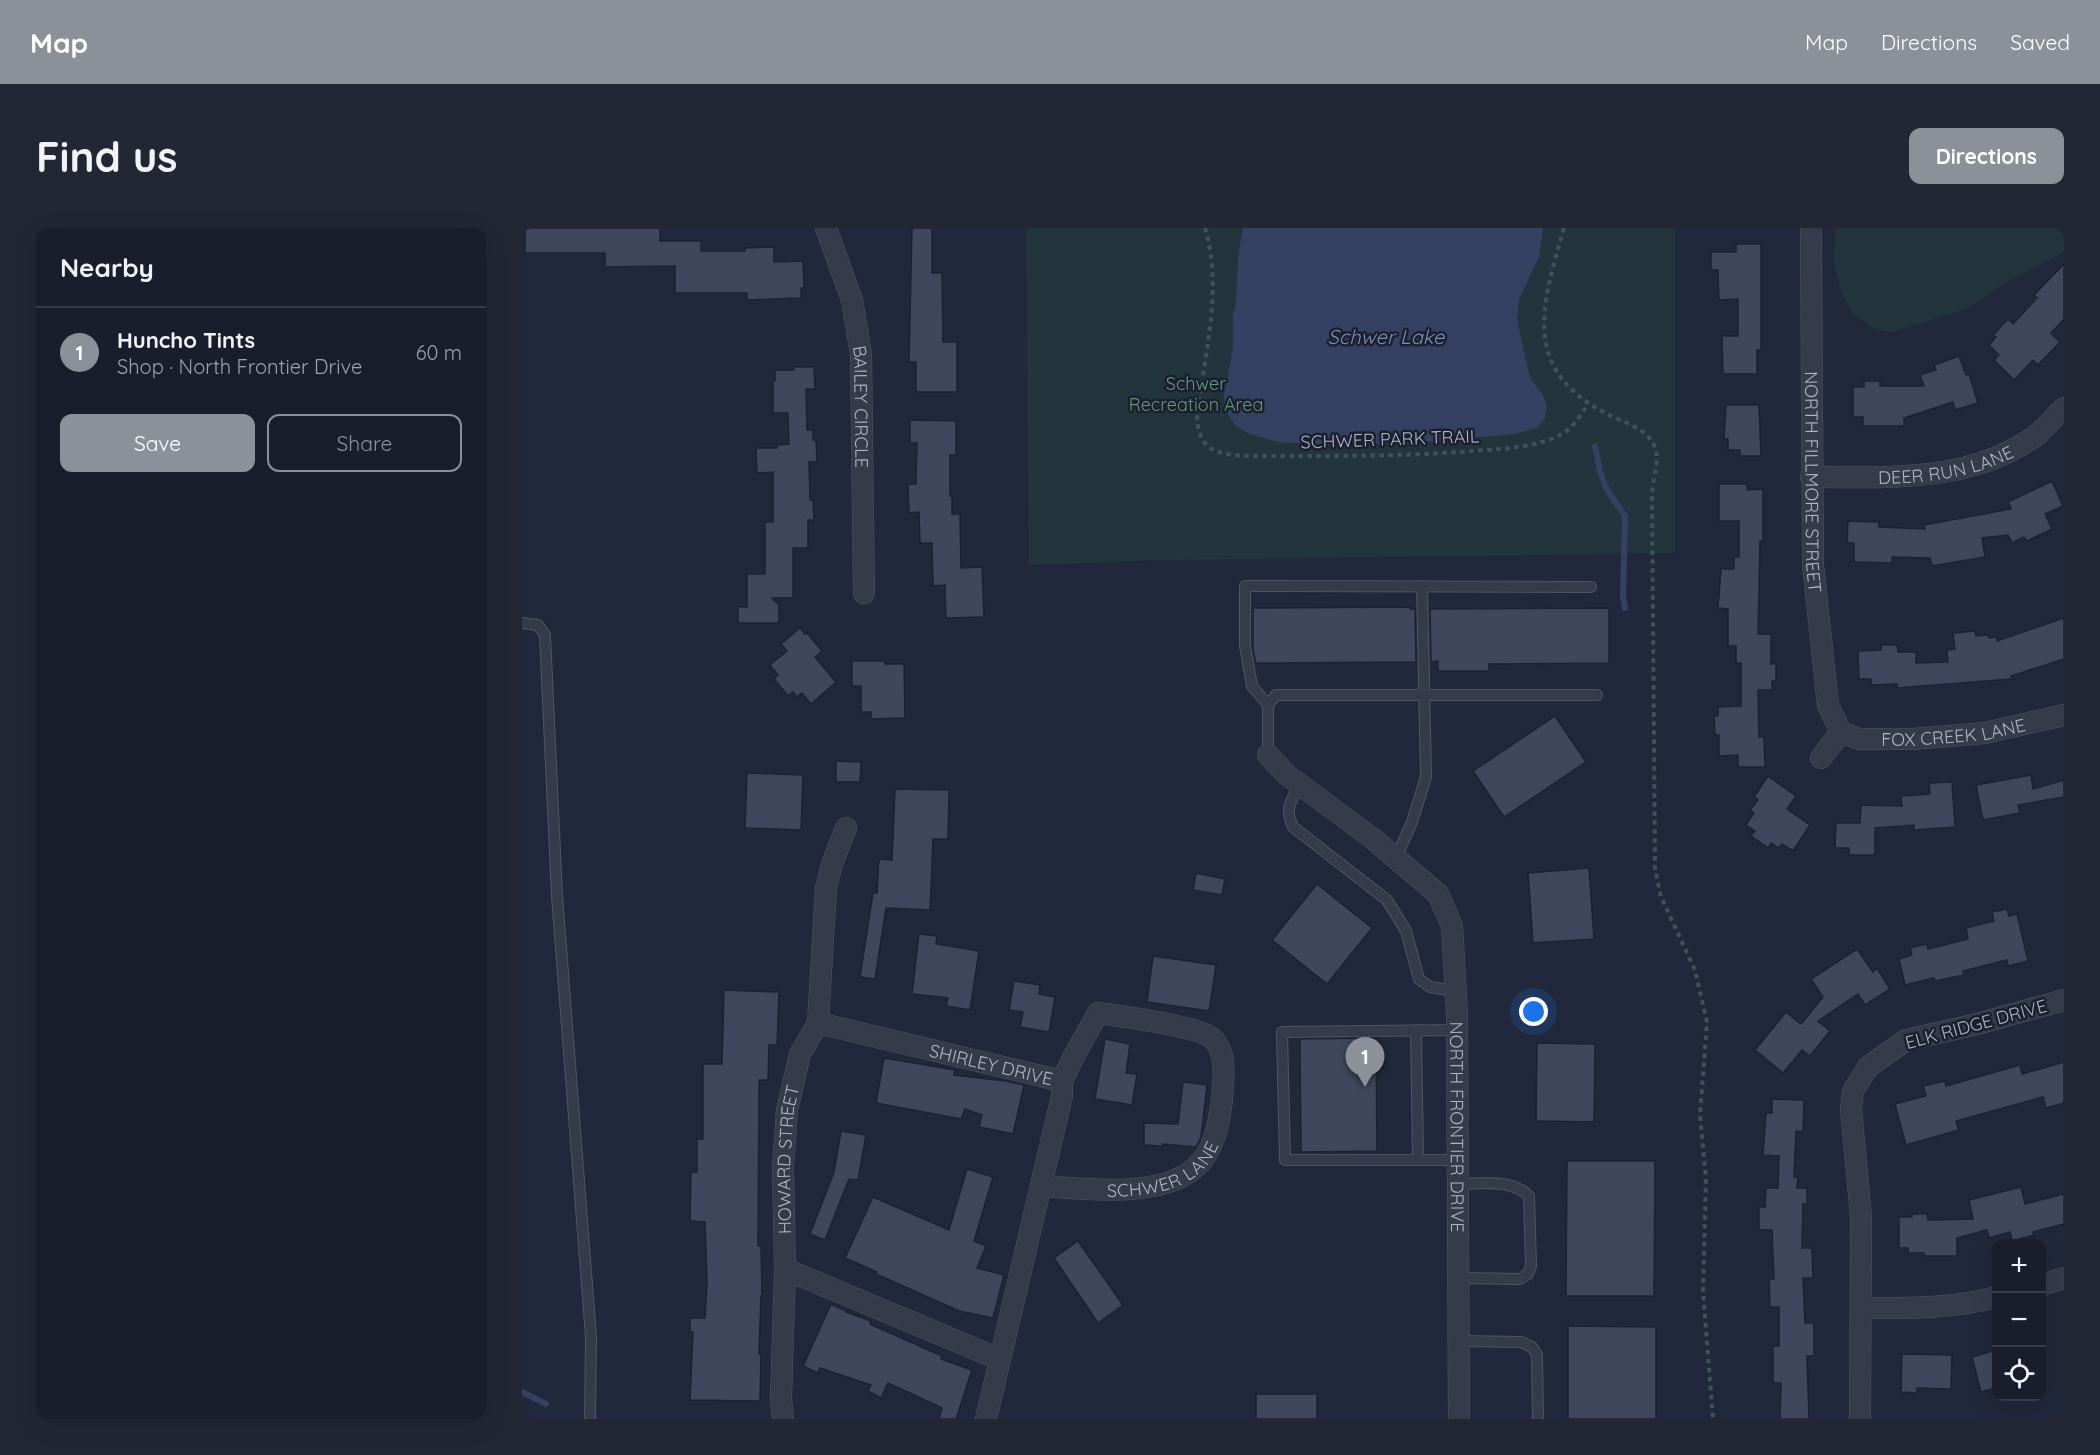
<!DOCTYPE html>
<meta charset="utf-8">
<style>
body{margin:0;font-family:Quicksand,sans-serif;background:#232734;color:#f1f3f6}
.controls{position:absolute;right:18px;bottom:18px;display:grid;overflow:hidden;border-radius:12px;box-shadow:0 6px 24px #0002}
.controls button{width:54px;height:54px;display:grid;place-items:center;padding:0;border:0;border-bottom:2px solid #383c48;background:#1a1e2c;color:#f1f3f6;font:30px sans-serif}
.you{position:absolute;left:1012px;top:784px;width:21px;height:21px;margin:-15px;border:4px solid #fff;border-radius:50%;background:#1a73e8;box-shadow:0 0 0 9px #1a73e833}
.badge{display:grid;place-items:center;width:39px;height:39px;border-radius:50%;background:#8c9099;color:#fff;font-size:20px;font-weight:700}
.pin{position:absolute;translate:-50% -50px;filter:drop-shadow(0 2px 3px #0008)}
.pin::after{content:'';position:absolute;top:32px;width:21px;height:18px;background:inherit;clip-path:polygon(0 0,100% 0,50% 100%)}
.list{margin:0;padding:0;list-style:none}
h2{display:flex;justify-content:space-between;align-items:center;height:78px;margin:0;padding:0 24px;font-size:26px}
h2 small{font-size:20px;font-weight:400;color:#9fa2a9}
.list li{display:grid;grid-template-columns:39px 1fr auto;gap:18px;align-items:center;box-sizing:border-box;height:90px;padding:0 24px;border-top:2px solid #383c48}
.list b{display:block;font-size:22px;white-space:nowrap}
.list p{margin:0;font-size:20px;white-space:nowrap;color:#9fa2a9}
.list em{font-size:20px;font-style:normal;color:#9fa2a9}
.actions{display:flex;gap:12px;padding:18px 24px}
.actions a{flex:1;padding:14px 0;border:2px solid #8c9099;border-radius:12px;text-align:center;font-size:21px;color:#8c9099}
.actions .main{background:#8c9099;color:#fff}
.icon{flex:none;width:33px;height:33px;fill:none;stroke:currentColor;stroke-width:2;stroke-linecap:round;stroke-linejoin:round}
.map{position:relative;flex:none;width:1542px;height:1191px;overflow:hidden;border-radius:12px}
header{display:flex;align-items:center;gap:36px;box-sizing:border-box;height:84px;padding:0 30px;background:#8c9099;color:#fff}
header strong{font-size:28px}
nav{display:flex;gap:33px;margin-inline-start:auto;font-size:21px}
.intro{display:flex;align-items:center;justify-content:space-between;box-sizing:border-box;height:144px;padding:0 36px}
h1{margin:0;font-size:42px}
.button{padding:15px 27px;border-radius:12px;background:#8c9099;color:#fff;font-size:21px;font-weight:700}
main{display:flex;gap:36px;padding:0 36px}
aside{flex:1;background:#1a1e2c;border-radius:12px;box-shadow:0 6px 24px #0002}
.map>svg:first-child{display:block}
</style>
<header>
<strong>Map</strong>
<nav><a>Map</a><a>Directions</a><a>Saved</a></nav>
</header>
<div class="intro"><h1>Find us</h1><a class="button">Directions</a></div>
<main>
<aside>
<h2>Nearby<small></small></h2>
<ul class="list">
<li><span class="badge">1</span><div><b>Huncho Tints</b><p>Shop · North Frontier Drive</p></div><em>60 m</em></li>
</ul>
<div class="actions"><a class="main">Save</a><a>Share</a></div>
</aside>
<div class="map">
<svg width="1542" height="1191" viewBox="0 0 1542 1191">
<rect width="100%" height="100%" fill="#22283b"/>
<g fill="#23353c">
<polygon points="504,0 1153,0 1153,325 640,332 507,337"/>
<polygon points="1313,0 1542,0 1542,24 1483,55 1446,80 1370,104 1352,101 1332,87 1320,66 1312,36"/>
</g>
<polygon fill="#354162" points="721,0 1021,0 1017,28 997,72 995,92 1008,150 1021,167 1025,178 1023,190 1015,200 993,206 878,216 802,216 756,214 725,205 713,197 703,181 702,167 711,121 711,87 714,75 716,29"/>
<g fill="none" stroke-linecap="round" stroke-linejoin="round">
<g stroke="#354162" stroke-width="6">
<polyline points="1073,218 1078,243 1085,262 1103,288 1101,368 1103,380"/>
<polyline points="0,1164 24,1176"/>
</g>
</g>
<g fill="#40475d" stroke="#1d2232" stroke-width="1.5">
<polygon points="3,0 138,0 138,13 179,13 179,23 223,23 223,20 252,19 252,34 281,33 282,60 279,60 279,70 225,72 225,65 153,65 153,38 83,39 83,25 3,25"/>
<polygon points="390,0 410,0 410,45 420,45 421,114 435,114 435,164 394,164 394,134 387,134"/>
<polygon points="1214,16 1239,16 1239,122 1235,122 1235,146 1201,146 1200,108 1216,108 1216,71 1197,72 1196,42 1189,42 1189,24 1214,24"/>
<polygon points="1542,36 1542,91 1529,105 1538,114 1516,137 1511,132 1492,152 1472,132 1477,127 1467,117 1474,109 1471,107 1486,91 1491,96 1515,70 1512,67"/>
<polygon points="1437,128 1444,147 1447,146 1456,175 1433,182 1431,174 1382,190 1382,198 1341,198 1341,189 1331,189 1331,159 1342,159 1342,153 1358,153 1358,158 1402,158 1398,147 1414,142 1412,137"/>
<polygon points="272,139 292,139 293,161 284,161 285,202 291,202 291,212 294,212 295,234 287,234 288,272 291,272 292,292 286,292 286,320 271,320 271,370 250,370 257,377 257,395 216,395 216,379 225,379 225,346 243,346 243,294 251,294 251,244 235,245 234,220 255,220 255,217 267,216 266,185 251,185 251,153 253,153 253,142 272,142"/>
<polygon points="1204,177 1237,177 1239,228 1218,228 1218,222 1206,222 1206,211 1202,211"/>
<polygon points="388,192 434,193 434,227 428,227 428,268 430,268 430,286 438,286 439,340 460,339 462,389 424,390 423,357 411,358 410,315 398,315 397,284 387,285 386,256 394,256 395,215 388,215"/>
<polygon points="1530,253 1541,278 1523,286 1530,301 1505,313 1502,309 1490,315 1486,307 1460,310 1463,329 1410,338 1408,330 1370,329 1370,335 1332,334 1332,315 1325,315 1326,293 1357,294 1357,299 1403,301 1402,297 1489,281 1486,274"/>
<polygon points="1197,256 1225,256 1225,262 1241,261 1241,313 1238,313 1236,406 1249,406 1249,436 1254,436 1254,453 1250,453 1250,462 1236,462 1237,509 1242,509 1243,539 1216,539 1216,527 1197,528 1197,507 1193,507 1192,488 1196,488 1196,479 1219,478 1219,435 1214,435 1214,418 1206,418 1206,381 1196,380 1199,341 1212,341 1212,329 1217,329 1217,293 1197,293"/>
<polygon points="888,379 888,381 893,381 894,434 734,435 731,423 731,380"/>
<polygon points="1087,380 1087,435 967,436 967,443 916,443 916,433 909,434 908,381"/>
<polygon points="1542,390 1542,431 1489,448 1489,451 1375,460 1375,456 1349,457 1349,451 1337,451 1336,423 1359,422 1359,417 1375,417 1376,424 1394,424 1394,435 1426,434 1425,422 1433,421 1431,405 1453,403 1454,408 1466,407 1467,410 1475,409 1475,413"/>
<polygon points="278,400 283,406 285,405 300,423 293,429 314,454 289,476 280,465 275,469 271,464 266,468 252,451 256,447 248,437 265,423 259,416"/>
<polygon points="330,433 363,433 363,436 382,436 383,490 349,491 349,484 339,484 339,458 330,458"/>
<polygon points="1033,488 1064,534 982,589 951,543"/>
<polygon points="314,533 339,534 338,554 314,554"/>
<polygon points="225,545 281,547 279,602 223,600"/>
<polygon points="1509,547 1511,561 1542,552 1542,569 1496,577 1498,585 1461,592 1454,557"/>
<polygon points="1246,548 1274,568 1265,581 1288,597 1271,623 1260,616 1257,620 1249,615 1246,620 1229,608 1233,603 1224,597 1232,585 1228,582 1236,572 1232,569"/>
<polygon points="1430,554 1433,599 1392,602 1392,597 1353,600 1353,627 1327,627 1327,620 1313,620 1314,595 1338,595 1339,577 1380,578 1379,568 1408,566 1407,555"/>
<polygon points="373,561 427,562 426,611 411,611 408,682 364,680 353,751 338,749 351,665 355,665 357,631 370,632"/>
<polygon points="1067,640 1072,711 1011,715 1006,645"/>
<polygon points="674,645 703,651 700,667 671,662"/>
<polygon points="795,656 850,700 805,756 750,712"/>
<polygon points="1485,681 1487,688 1495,686 1506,733 1486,738 1485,732 1441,743 1442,747 1413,753 1412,750 1383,757 1377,731 1390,727 1388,720 1405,716 1406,721 1446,711 1444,700 1472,693 1470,684"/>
<polygon points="397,706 415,708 414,716 457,723 448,782 424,778 426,770 390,766"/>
<polygon points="1335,721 1351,744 1355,740 1368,761 1343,777 1336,766 1296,793 1308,803 1288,828 1280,822 1261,845 1233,822 1264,784 1279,796 1301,769 1289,751"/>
<polygon points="631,728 694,737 687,783 625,774"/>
<polygon points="492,753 518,757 517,766 533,769 527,804 498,799 501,784 487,782"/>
<polygon points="202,762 257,764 255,817 247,817 246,852 237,852 236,1018 239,1018 240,1068 239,1068 237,1126 239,1126 238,1173 168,1172 171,1104 168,1104 168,1090 183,1090 185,1054 183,994 168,993 169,944 175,944 175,911 181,911 181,836 200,836"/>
<polygon points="854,810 855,923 779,924 778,811"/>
<polygon points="583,811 608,816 604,845 615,846 610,877 573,871"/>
<polygon points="1015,815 1073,816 1072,894 1014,893"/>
<polygon points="362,830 433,842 432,847 484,853 502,857 491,906 457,899 460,887 443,881 439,891 354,875"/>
<polygon points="1542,834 1542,875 1524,880 1521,869 1434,893 1437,902 1384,917 1373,876 1404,868 1401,858 1423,853 1424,858 1498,837 1500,846"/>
<polygon points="661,854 685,857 679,909 674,919 641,916 641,918 622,917 622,895 656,896"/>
<polygon points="1250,871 1282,872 1281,904 1274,903 1272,949 1276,949 1275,960 1285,960 1285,976 1281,976 1280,1020 1290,1020 1291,1050 1281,1050 1283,1095 1292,1095 1292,1128 1285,1128 1287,1191 1258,1191 1259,1155 1251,1155 1251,1118 1257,1118 1257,1079 1248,1079 1247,1052 1252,1051 1250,1002 1237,1002 1237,979 1243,979 1244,960 1256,960 1257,928 1241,927 1244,885 1250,885"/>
<polygon points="319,903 344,907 336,952 327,951 303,1012 288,1006 312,944"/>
<polygon points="1045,933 1133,933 1132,1068 1044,1068"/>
<polygon points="445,941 471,949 452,1013 464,1018 455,1040 482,1047 471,1090 437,1083 354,1046 355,1044 323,1030 351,969 427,1002"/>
<polygon points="1499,959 1503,976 1542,966 1542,996 1511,1004 1512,1007 1490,1013 1488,1004 1467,1010 1465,1002 1435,1010 1435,1028 1402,1028 1402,1025 1386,1025 1386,1020 1377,1020 1377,989 1390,989 1390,986 1405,986 1406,992 1451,991 1447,972"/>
<polygon points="556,1013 601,1077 576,1095 532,1030"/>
<polygon points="309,1076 324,1083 324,1084 349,1093 348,1096 420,1128 419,1131 450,1142 434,1191 417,1191 420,1180 366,1155 359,1170 346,1163 349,1157 298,1140 296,1145 281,1138"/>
<polygon points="1046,1098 1134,1099 1134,1191 1046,1191"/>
<polygon points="1474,1122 1474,1160 1459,1164 1450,1129"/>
<polygon points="1380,1126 1430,1127 1429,1161 1395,1160 1395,1165 1379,1164"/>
<rect x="734" y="1166" width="61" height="25"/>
</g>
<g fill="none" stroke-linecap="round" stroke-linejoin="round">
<defs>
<g id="lane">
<polyline points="0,395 16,397 23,407 35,668 69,1109 68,1191"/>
<polyline points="746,477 730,458 723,418 723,358 1069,359"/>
<polyline points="746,527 746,477 754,467 1075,467"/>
<path d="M778 557C769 573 762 580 771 599L865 672 884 703 897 751 908 759 934 763"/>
<polyline points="874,630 890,594 904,549 900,358"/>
<polyline points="894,802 896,932"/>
<polyline points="935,802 760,804 763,932 936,932"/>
<path d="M936 956C960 956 988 950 1007 968L1009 1038 1006 1046 998 1051 937 1050"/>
<polyline points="937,1113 999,1114 1010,1119 1015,1127 1016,1191"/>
</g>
<g id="street">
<path id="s1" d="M304 0 330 72 339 126 342 365"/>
<path id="s2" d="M1289 0 1291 337 1306 477 1319 504"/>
<path id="s3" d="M1289 249C1366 249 1446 255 1512 209 1523 201 1532 189 1542 180"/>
<path id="s4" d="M1319 504 1337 511H1391L1463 505 1542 487"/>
<path id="s5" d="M746 527 765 547 850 610 916 666 930 698 935 785 937 1191"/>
<polyline points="1299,530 1319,504"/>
<path id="s6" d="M296 795 540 853V868L464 1191"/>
<path id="s7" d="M519 958C562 961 639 971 674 939 692 923 697 895 700 872 701 853 706 826 691 811 678 798 597 788 576 785L552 828 540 853"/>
<polyline points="263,1041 477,1131"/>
<polyline points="1520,1057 1542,1050"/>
<path d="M1339 1080C1384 1080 1431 1081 1474 1069"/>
<path id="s8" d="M261 1191 259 1172 263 1041 261 939 265 882 278 826 296 795 304 660 310 636 324 600"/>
<polyline points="1338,1191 1339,989 1329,881 1331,863 1346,839 1384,812 1455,796 1542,772"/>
</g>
</defs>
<use href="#lane" stroke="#505566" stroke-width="12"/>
<use href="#street" stroke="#505566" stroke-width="22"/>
<g stroke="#415259" stroke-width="4" stroke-dasharray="4.5 4.5" stroke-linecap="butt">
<path d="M683 0C701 60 683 125 675 186 676 225 696 227 731 228 804 228 877 229 950 223 978 221 1010 220 1036 208 1050 202 1058 188 1066 176"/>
<path d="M1042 0C1019 80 998 143 1089 188 1105 195 1126 202 1133 219 1138 231 1131 251 1130 264L1133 641 1139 669 1173 742 1185 794 1178 888 1184 950 1181 1063 1191 1191"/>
</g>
<use href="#lane" stroke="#353b4b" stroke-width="10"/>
<use href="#street" stroke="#353b4b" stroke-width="21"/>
</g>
<g text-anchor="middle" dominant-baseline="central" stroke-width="5" stroke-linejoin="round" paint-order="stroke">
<g font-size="18" fill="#67987a" stroke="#1b2030">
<text x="674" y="155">Schwer<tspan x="674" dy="21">Recreation Area</tspan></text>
</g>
<g font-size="18" fill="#b0b5c7" stroke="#1b2030">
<text stroke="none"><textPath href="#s1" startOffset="184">BAILEY CIRCLE</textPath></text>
<text transform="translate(868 211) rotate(-2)">SCHWER PARK TRAIL</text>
<text stroke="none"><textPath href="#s3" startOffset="136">DEER RUN LANE</textPath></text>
<text stroke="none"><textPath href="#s2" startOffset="254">NORTH FILLMORE STREET</textPath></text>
<text stroke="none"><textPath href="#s4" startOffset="114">FOX CREEK LANE</textPath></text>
<text transform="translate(1454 796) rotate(-15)">ELK RIDGE DRIVE</text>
<text stroke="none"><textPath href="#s6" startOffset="178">SHIRLEY DRIVE</textPath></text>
<text stroke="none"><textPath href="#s5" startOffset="456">NORTH FRONTIER DRIVE</textPath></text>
<text stroke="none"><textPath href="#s8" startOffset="260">HOWARD STREET</textPath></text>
<text stroke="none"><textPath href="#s7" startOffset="128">SCHWER LANE</textPath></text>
</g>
<g font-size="20" font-style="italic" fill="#7f8db4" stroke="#1b2030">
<text x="864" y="108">Schwer Lake</text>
</g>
</g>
</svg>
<div class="controls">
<button>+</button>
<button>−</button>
<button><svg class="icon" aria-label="locate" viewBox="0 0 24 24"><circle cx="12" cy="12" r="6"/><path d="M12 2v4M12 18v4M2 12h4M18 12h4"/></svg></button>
</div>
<div class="you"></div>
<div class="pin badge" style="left:843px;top:859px">1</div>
</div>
</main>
